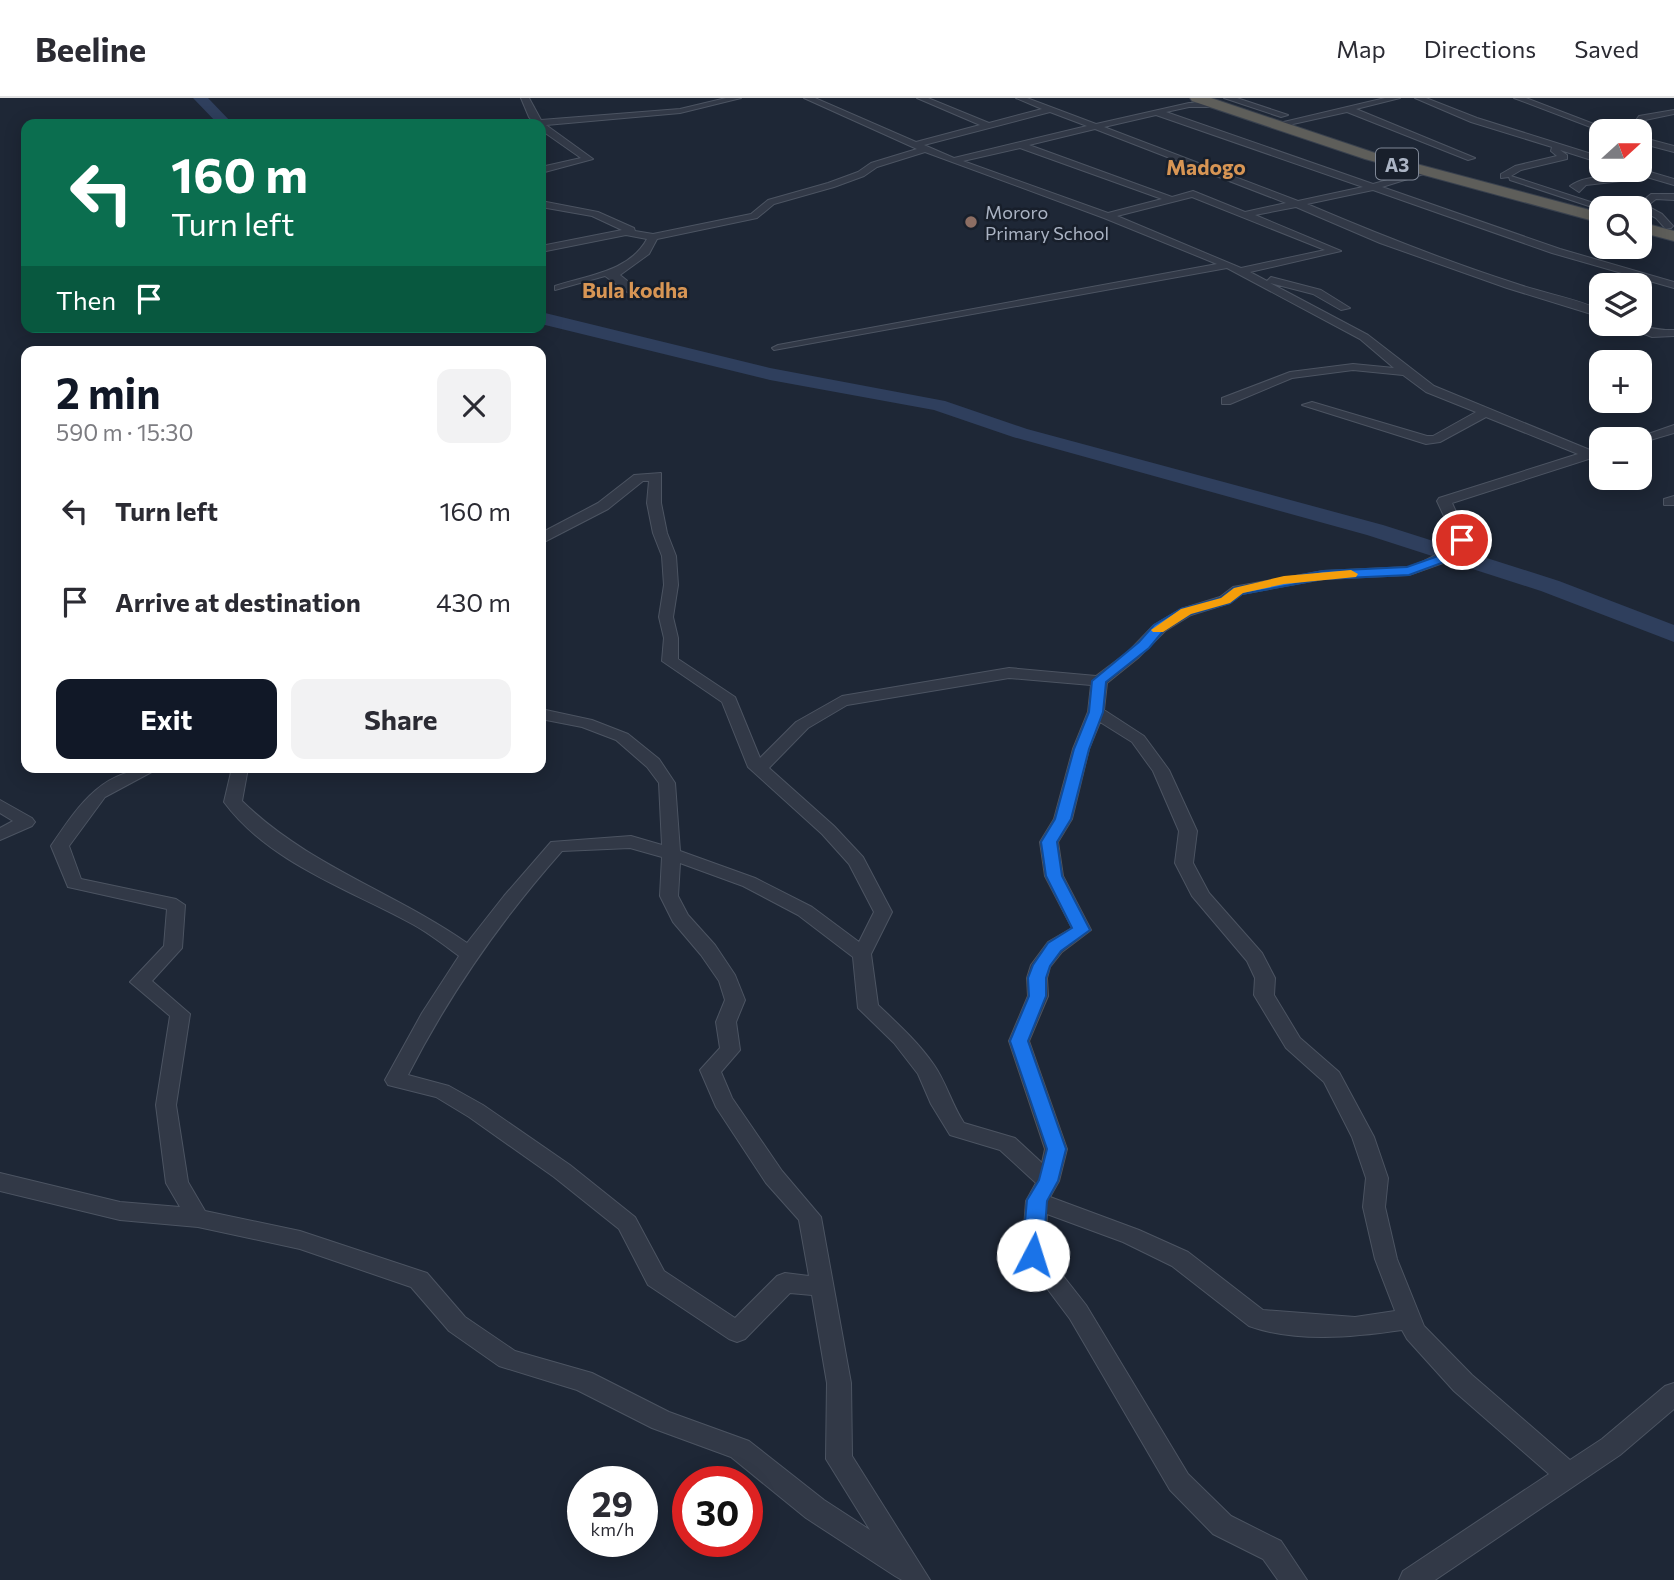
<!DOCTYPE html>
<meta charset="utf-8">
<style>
body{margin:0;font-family:Commissioner,sans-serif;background:#f2f2f3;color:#2b2b33;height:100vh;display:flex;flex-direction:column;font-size:26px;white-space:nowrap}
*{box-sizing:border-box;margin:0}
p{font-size:23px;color:#7c7c81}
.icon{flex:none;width:38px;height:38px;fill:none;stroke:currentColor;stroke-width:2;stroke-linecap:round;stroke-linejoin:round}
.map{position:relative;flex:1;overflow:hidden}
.drawer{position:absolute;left:21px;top:248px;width:525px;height:427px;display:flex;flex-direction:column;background:#fff;border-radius:14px;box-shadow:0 4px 18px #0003}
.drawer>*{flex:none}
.guide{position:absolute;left:21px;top:21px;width:525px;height:214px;border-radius:14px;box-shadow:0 4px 18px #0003;background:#0b6e4f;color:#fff;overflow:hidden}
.needle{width:46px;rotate:69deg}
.buttons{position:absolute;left:1589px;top:21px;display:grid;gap:14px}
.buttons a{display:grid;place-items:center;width:63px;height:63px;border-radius:14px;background:#fff;box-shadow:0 4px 18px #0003;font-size:35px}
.speed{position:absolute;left:567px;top:1368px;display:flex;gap:14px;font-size:35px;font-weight:700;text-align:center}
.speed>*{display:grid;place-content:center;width:91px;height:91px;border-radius:50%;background:#fff;box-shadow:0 4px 18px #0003;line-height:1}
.speed small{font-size:18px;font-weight:400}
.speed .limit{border:10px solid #d22;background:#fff;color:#111}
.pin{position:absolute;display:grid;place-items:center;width:60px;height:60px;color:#fff;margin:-30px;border:4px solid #fff;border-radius:50%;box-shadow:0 2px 7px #0007}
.me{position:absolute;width:77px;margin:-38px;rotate:5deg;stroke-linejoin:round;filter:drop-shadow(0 0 5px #0008)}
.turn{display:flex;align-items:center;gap:24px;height:147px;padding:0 35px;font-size:32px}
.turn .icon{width:91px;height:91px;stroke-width:2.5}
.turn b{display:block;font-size:49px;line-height:60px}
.then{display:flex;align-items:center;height:66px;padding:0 35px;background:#0003;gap:14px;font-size:26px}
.round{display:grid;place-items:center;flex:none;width:74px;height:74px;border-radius:14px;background:#f2f2f3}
.summary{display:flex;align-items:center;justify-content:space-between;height:119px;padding:0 35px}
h1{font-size:42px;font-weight:700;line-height:52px;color:#111827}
.action{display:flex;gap:14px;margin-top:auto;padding:14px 35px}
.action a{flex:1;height:80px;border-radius:14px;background:#111827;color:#fff;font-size:28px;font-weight:700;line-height:80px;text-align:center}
.action a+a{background:#f2f2f3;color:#2b2b33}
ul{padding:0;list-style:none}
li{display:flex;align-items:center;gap:21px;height:91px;padding:0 35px}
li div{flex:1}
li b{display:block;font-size:26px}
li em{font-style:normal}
header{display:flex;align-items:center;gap:42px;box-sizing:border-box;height:98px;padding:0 35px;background:#fff;border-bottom:2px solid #e1e1e2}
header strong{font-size:33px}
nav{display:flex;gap:38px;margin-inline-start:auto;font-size:24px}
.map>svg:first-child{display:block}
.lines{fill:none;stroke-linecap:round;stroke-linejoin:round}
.river{fill:#2f3f5d;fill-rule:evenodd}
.minor-casing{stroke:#4c5462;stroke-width:2}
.trunk-casing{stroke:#39414e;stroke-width:2}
.minor{fill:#323947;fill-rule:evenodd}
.trunk{fill:#5e5e5a;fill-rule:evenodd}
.route{fill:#1a73e8;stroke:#114b97;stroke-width:2}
.slow{fill:#f59e0b}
.education-dot{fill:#8d6e63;stroke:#181f2b;stroke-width:2.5}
.labels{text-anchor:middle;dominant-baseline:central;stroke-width:5;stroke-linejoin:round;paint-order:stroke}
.far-poi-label{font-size:18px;fill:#abb4c4;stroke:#181f2b;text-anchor:start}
.shield{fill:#181f2b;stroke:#7f8796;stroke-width:2}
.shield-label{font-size:19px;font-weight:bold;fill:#abb4c4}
.far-quarter-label{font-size:21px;font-weight:bold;fill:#d79554;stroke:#181f2b}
</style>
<header>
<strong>Beeline</strong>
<nav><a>Map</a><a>Directions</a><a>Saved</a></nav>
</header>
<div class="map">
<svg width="1674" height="1482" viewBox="0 0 1674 1482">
<rect width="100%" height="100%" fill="#1e2736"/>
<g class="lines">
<path class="river" d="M193 0H208L233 26H218Z
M541 214 770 270 945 303 1027 331 1383 427 1559 483 1674 527V544L1541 493 1367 437 1013 339 934 312 770 282 541 226Z"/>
<defs>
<path id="minor" d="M521 0H529L541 22 680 11 726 0H741L680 15 546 27 593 61 541 75V69L581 60 541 32V26H535L529 19Z
M804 0H815L916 44 980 27 917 0H928L989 25 1042 11 1016 0H1027L1096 26 1189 5H1217L1220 9H1189L1166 14 1373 86 1427 71V75L1382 89 1560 151 1674 184V190L1552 155 1373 92 1307 106C1375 135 1443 162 1514 185 1542 195 1574 200 1601 212V219L1507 190 1380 145 1296 109 1255 117 1341 153 1250 174 1267 183 1271 179 1321 192 1350 210 1341 212 1313 196 1270 185 1368 237 1434 288 1590 352 1601 349V357L1452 405 1469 442 1443 465 1409 477 1323 481 1242 496 1230 505 1191 517 1165 533 1138 560 1107 585 1104 612 1144 638 1169 672 1197 733 1193 765 1209 795 1262 855 1275 880 1274 897 1300 940 1339 974 1374 1039 1388 1080 1385 1109 1397 1161 1424 1228 1472 1277 1570 1362 1602 1341 1665 1288 1674 1285V1311L1620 1357 1435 1482H1399L1403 1473 1549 1376 1454 1293 1407 1241 1402 1232C1354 1239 1296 1245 1249 1228L1172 1168 1123 1144 1047 1116 1045 1155 1086 1207 1188 1376 1231 1418 1281 1443 1307 1482H1278L1263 1461 1213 1436 1170 1392 1070 1221 1022 1157 1026 1103 1036 1085 1000 1052 950 1037 931 1006 918 976 894 945 858 910 853 859 798 817 743 788 680 765 678 798 688 817 715 847 735 877 745 902 736 924 740 952 721 974 732 1000 782 1073 821 1119 851 1285 852 1358 930 1482H902L895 1478 806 1420 731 1359 652 1330 577 1292 499 1268 449 1233 411 1189 300 1151 198 1129 120 1122 0 1093V1075L120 1104 180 1109 166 1085 156 1007 170 918 130 884 164 848 167 811 68 789 51 748C80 705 103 670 159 670L105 699 69 748 81 781 176 801 185 807 182 850 152 883 190 916 176 1007 188 1084 205 1113 300 1133 427 1175 465 1219 515 1253 592 1275 669 1314 749 1343 824 1402 870 1432 826 1361 827 1285 812 1197 790 1195 745 1241 737 1244 729 1241 648 1187 619 1131 554 1079 469 1019 436 999 388 987 385 982 422 915 459 858C444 847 430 836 414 827 351 792 269 765 224 704L232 670H248L242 703C307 767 394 794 467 845L504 798 551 744 631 738 662 747 659 685 647 669 616 642 582 629 541 621V611L592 622 628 636 659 661 675 685 680 753 755 780 812 809 859 844 874 814 849 766 822 736 748 669 722 604 662 563 664 540 659 519 664 487 662 458 653 435 647 405 649 383H643L608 411 546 443 541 444V435L598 405 634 377 661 375V405L667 435 676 458 678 487 673 519 678 540V561L735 599 760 660 796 624 842 598 1009 570 1096 578 1128 554 1154 527 1181 511 1220 499 1233 489 1323 473 1409 469C1427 463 1442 455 1455 442L1437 403 1439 400 1578 356 1486 319 1440 344 1426 346 1302 307 1312 304 1427 338H1433L1476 314 1426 294 1403 277 1353 272 1292 280 1230 306H1222V300L1290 274 1353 266 1394 270 1360 241 1227 170 774 252 772 250 778 247 1217 166 1104 120 925 54 877 69 864 78 834 89 774 106 757 120 657 141 649 156 620 177 645 197V201H637L605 178 555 192V188C588 177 629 174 647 141L626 137 541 154V148L622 132 592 118 541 109V103L598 114 634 130 635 133 653 136 751 116 768 102 828 85 858 74 871 65 917 51ZM1050 14 1087 28 954 60 924 47ZM1156 17 1363 89 1298 103 1104 29ZM1095 31 1286 105 1245 114 1193 93 1172 99 1029 47ZM1020 50 1162 101 1108 115 963 63ZM1192 99 1325 152 1241 170 1117 118ZM1009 580 1091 587 1088 614 1073 651 1054 721 1040 744 1045 778 1072 830 1048 844 1031 867 1027 880 1028 898 1009 943 1045 1051 1042 1065 1015 1040 964 1025C952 1007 946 984 934 967 918 944 898 926 878 907L871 856 892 814 863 759 834 728 769 670 808 630 847 607ZM1100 624 1132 644 1153 673 1179 733 1175 765 1192 798 1247 863 1255 880 1254 897 1286 950 1324 984 1352 1039 1366 1080 1363 1109 1375 1161 1395 1213 1355 1219 1263 1212 1188 1154 1139 1132 1050 1099 1059 1083 1067 1051 1029 943 1048 898 1047 880 1050 869 1062 854 1091 832 1063 778 1058 744 1072 721 1089 651ZM630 750 662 759 660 798 673 824 701 857 719 883 725 902 716 924 720 950 700 972 716 1009 766 1085 799 1122 809 1178 785 1175 777 1178 735 1220 664 1173 635 1119 570 1067 483 1007 449 988 408 977C450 895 500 823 562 753Z
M1224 0H1237L1288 17 1281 19Z
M1385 0H1400L1356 11 1475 60 1468 62 1347 14 1275 30 1271 27Z
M1415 0H1426L1477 20 1601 59V65L1560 52 1567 57V61L1521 72 1511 78 1609 110 1601 112 1510 82 1509 79 1501 80V76L1515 68 1557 58 1551 53 1552 49 1471 24Z
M1514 0H1526L1612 33H1601Z
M1674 12V16L1645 22 1642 25 1647 31 1640 39 1674 48V54L1640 45V33L1634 25 1639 18Z
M1640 71 1674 81V87L1640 77 1621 83 1586 87 1579 94 1570 88C1587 76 1611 80 1630 74L1629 72Z
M1651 96H1674V102L1656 101 1647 108 1662 116 1673 128 1671 130H1665L1656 120 1635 109Z
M1618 226C1638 225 1653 233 1674 232V238L1652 239Z
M1674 327V335L1640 345V341H1634Z
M1674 398V407H1664V401Z
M0 702 32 720 35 724 32 728 0 742V730L13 723 0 715Z"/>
<path id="trunk" d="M1190 0H1211L1375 55 1601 115V125L1365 61 1192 3Z
M1640 124 1674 133V143L1640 134Z"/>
</defs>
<use href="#minor" class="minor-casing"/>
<use href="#trunk" class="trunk-casing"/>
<use href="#minor" class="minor"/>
<use href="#trunk" class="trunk"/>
</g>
<path class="route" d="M1462 438 1468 442 1447 463 1409 477 1323 481 1242 496 1230 505 1191 516 1164 532 1149 550 1106 584 1103 614 1089 651 1071 721 1057 744 1062 778 1090 832 1061 853 1050 868 1046 880V898L1028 943 1066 1051 1058 1083 1047 1103 1043 1157 1040 1163 1033 1166 1026 1163 1022 1157 1027 1102 1039 1082 1047 1051 1010 943 1029 898 1028 880 1033 867 1048 845 1072 830 1046 778 1041 744 1055 721 1074 651 1089 614 1092 583 1139 544 1154 527 1181 511 1221 500 1234 490 1323 473 1407 469 1438 458Z"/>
<path class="slow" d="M1351 472 1358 476 1356 479 1284 486 1243 495 1230 505 1191 516 1163 534H1153L1151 532 1181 511 1221 500 1234 490 1284 478Z"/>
<circle class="education-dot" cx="971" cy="124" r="7"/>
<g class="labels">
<g class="far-poi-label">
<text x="985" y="114">Mororo<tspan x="985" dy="21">Primary School</tspan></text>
</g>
<rect class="shield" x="1376" y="50.5" width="42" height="31" rx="5"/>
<g class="shield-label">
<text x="1397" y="66">A3</text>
</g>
<g class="far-quarter-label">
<text x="1206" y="68">Madogo</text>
<text x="635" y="191">Bula kodha</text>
</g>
</g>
</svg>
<div class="buttons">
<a><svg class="needle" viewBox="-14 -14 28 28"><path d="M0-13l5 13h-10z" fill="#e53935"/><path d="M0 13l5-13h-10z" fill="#7c7c81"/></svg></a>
<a><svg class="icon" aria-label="search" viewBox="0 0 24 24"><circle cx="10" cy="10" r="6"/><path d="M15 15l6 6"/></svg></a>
<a><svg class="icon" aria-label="layers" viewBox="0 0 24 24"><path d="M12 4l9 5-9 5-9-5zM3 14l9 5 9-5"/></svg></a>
<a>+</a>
<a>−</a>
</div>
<div class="speed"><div>29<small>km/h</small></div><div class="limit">30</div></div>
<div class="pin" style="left:1462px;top:442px;background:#d93025"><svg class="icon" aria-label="arrive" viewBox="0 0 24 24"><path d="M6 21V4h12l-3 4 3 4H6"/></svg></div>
<svg class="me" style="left:1033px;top:1157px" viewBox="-20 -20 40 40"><circle r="19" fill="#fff"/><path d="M0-13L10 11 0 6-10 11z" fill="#1a73e8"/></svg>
<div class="guide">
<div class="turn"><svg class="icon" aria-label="left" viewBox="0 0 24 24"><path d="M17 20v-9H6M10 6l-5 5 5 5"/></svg><div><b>160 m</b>Turn left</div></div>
<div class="then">Then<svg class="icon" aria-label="arrive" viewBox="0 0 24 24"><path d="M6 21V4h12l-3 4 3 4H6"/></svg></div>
</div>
<section class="drawer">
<div class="summary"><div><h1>2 min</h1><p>590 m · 15:30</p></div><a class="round"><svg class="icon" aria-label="close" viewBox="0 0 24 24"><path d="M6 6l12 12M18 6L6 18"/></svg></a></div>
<ul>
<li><svg class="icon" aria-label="left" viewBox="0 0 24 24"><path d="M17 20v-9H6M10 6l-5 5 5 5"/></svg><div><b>Turn left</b></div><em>160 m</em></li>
<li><svg class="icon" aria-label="arrive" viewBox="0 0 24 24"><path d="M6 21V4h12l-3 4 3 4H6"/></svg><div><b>Arrive at destination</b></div><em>430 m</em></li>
</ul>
<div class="action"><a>Exit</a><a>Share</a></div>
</section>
</div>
